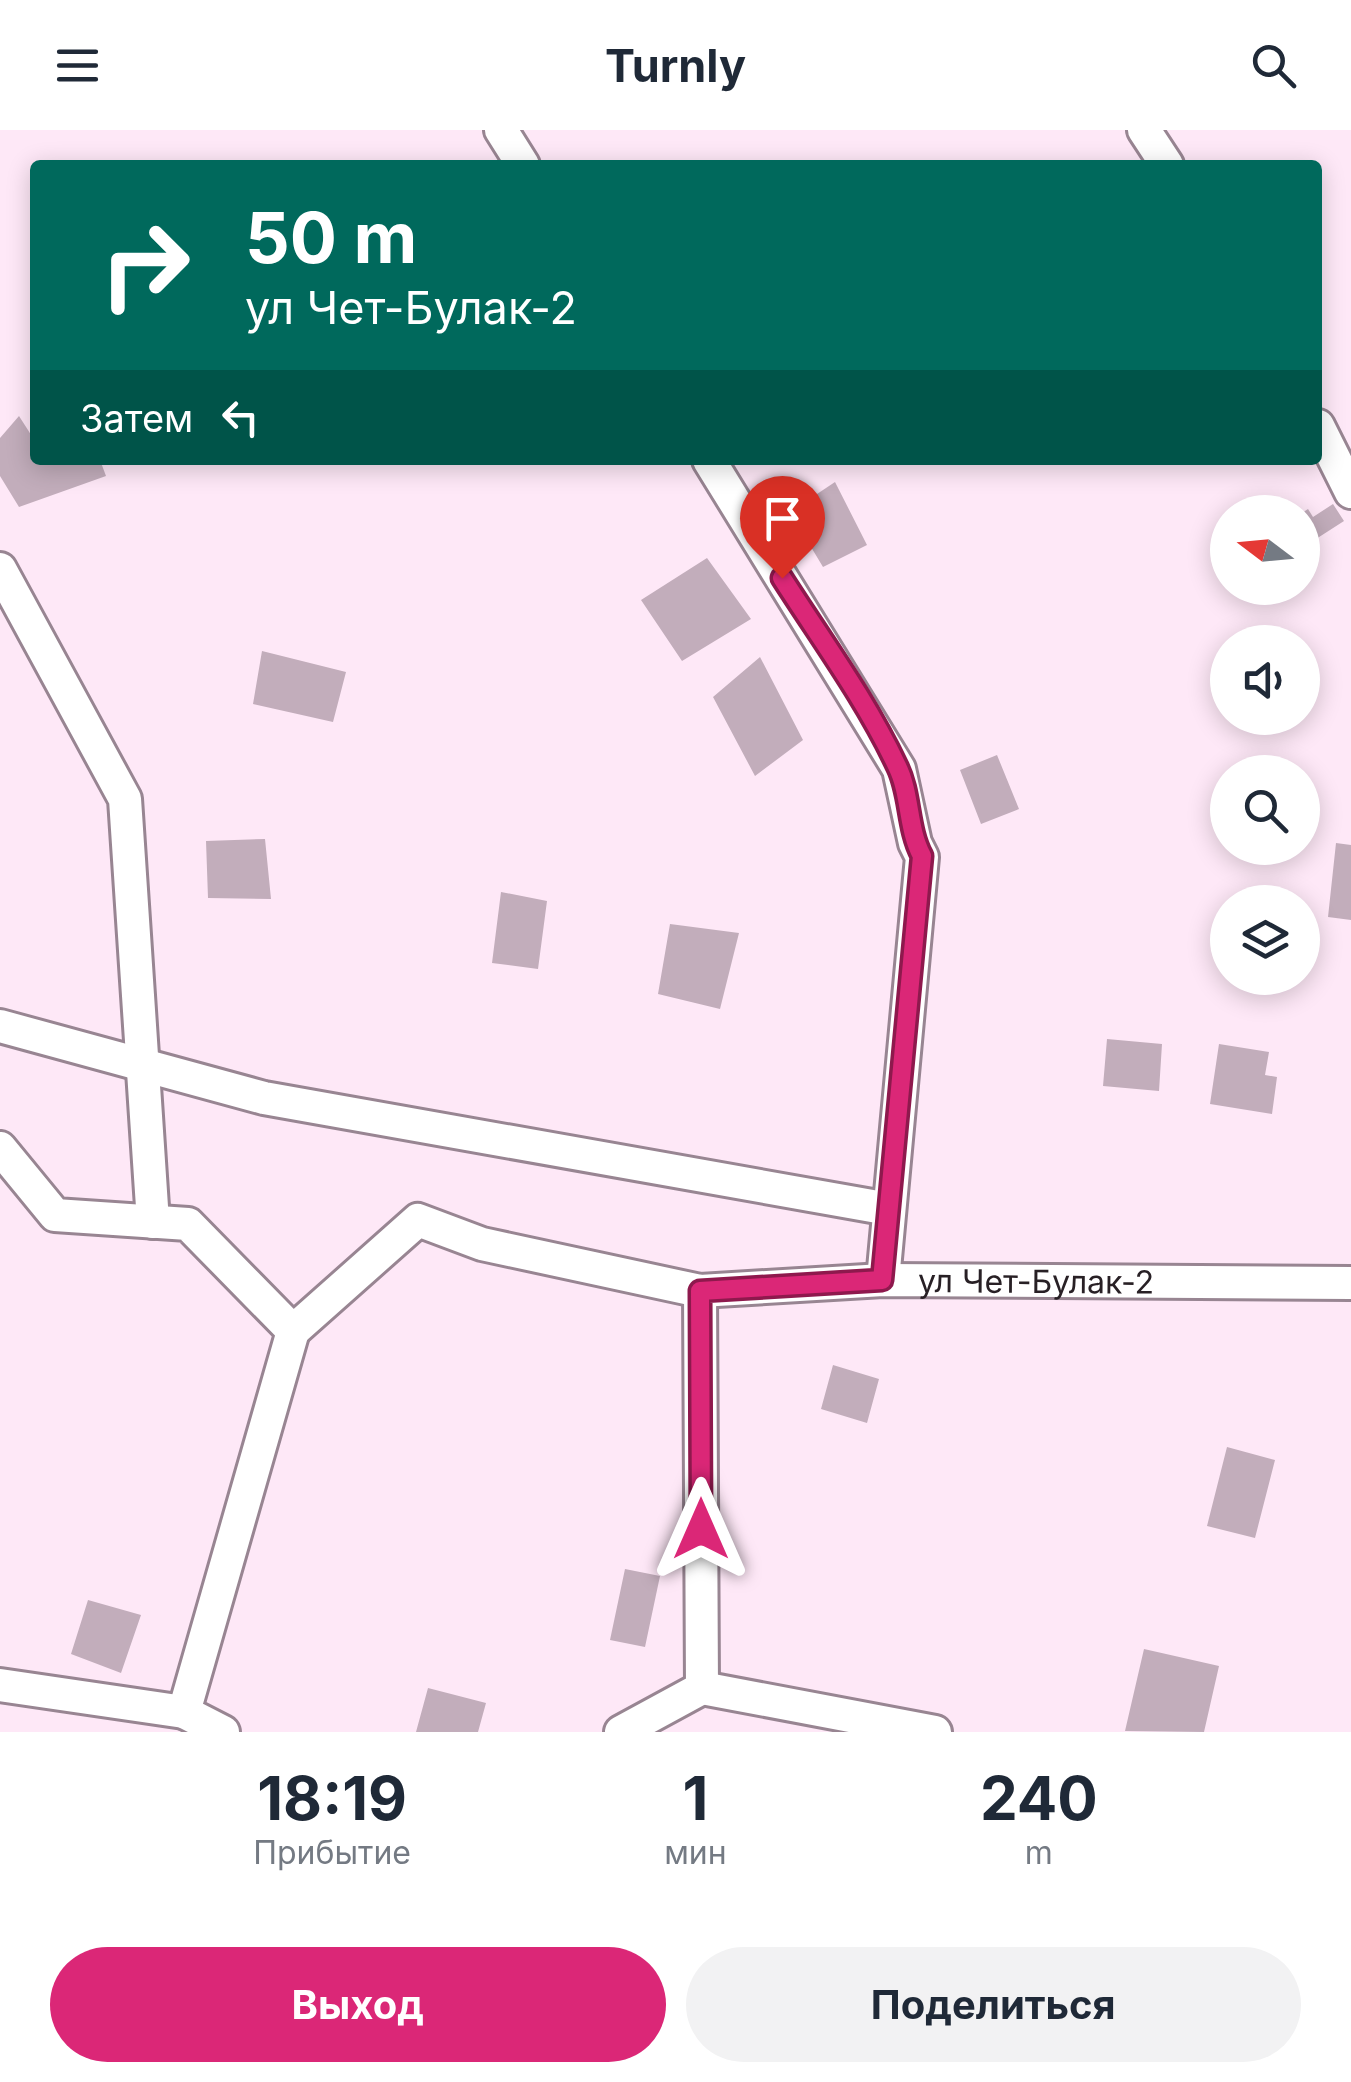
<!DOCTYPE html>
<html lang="ru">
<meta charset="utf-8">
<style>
body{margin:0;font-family:Inter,sans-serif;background:#f2f2f3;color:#1f2937;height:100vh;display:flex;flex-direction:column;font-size:38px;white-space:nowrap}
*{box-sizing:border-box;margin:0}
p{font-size:32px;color:#747a83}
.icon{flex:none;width:55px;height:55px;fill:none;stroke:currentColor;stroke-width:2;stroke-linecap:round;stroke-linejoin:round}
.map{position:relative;height:1602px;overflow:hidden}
.drawer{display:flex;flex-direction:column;background:#fff;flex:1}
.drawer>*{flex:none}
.guide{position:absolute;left:30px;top:30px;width:1292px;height:305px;border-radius:10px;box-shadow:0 5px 25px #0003;background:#00695c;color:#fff;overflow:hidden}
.needle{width:65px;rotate:286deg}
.fabs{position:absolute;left:1210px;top:365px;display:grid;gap:20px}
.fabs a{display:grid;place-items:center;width:110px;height:110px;border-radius:50%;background:#fff;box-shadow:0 5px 25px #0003;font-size:50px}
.pin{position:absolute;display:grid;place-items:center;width:85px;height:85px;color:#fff;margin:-102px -42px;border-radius:50% 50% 50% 0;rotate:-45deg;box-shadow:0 0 10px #0007}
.pin .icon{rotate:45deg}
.me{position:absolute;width:110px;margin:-55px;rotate:0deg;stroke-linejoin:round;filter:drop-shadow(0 0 8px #0008)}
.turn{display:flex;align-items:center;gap:35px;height:210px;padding:0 50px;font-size:45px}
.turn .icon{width:130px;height:130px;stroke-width:2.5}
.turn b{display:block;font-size:70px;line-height:85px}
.then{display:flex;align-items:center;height:95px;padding:0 50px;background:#0003;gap:20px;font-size:38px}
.eta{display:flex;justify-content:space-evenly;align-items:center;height:170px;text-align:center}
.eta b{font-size:60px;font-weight:700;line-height:70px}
.primary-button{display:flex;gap:20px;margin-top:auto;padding:20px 50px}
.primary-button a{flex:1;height:115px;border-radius:60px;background:#db2777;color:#fff;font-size:40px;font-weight:700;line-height:115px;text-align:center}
.primary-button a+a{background:#f2f2f3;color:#1f2937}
header{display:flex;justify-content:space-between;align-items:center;height:130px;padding:0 50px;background:#fff;font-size:45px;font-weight:700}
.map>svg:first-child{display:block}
.building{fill:#c2adbb}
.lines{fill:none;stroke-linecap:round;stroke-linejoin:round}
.minor-casing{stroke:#988592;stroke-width:38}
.minor{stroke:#fff;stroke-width:32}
.route-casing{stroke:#8e194d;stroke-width:25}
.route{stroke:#db2777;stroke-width:18}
.labels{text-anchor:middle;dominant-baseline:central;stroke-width:9;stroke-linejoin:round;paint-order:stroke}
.street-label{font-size:32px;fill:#282025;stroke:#fdfdfd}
</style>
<header><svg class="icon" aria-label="menu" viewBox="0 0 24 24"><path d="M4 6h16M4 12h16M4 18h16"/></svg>Turnly<svg class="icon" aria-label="search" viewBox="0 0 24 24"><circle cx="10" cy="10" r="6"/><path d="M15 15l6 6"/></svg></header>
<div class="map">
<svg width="1351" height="1602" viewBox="0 0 1351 1602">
<rect width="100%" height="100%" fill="#fee8f7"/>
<path class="building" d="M19 286 35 311V330H100L106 346 19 377 0 346V308Z
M835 352 867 415 823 437 790 382Z
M1333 374 1344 391 1302 418V383L1308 379 1313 387Z
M707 428 751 489 682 531 641 470Z
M262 521 346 542 333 592 253 574Z
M760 527 803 610 755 646 713 567Z
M997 625 1019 679 981 694 960 640Z
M265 709 271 769 208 768 206 711Z
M1336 713 1351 715V790L1328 787Z
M501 762 547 771 538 839 492 833Z
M670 794 739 803 720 879 658 864Z
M1107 909 1162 914 1159 961 1103 956Z
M1219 914 1269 922 1265 945 1277 947 1272 984 1210 974Z
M833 1235 879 1249 867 1293 821 1279Z
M1227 1317 1275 1330 1255 1408 1207 1396Z
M625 1439 660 1446 645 1517 610 1510Z
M88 1470 141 1485 121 1543 71 1524Z
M1144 1519 1219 1536 1204 1602 1125 1601Z
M428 1558 486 1573 478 1602H416Z"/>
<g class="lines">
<defs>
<g id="minor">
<path d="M501 0 523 35"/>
<path d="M1144 0 1167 35"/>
<path d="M1318 296 1351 362"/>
<path d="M709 330 899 639 915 713 922 727 883 1150"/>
<path d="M0 439 125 669 153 1092"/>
<path d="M0 896 264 968 889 1079"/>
<path d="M0 1018 55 1085 188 1094 293 1201 184 1582 223 1602"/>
<path id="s1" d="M293 1201 418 1090 482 1114 700 1161 883 1150 1351 1153"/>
<path d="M0 1555 184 1582"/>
<path d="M702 1558 935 1602"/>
<path d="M621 1602 702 1558 700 1161"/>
</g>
</defs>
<use href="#minor" class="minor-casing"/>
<use href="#minor" class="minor"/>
</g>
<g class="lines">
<defs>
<path id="route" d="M701 1399 700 1161 882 1150 922 726C907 698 911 664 897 636 866 570 821 509 782 448"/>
</defs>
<use href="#route" class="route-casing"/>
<use href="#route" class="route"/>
</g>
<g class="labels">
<g class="street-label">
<text stroke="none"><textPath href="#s1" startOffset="795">ул Чет-Булак-2</textPath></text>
</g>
</g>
</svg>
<div class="fabs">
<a><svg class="needle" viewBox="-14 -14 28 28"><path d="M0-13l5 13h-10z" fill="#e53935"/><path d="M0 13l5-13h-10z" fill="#747a83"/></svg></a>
<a><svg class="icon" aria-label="sound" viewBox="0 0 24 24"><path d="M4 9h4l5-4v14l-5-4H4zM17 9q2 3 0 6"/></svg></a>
<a><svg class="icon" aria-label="search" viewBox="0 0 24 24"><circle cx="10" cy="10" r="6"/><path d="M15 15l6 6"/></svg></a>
<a><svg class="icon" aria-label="layers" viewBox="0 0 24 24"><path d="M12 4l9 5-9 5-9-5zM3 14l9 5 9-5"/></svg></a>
</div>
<div class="pin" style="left:782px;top:448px;background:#d93025"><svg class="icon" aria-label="arrive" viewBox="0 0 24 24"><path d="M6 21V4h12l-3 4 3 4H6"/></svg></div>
<svg class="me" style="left:701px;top:1399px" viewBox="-20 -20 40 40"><path d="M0-17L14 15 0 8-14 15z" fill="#db2777" stroke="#fff" stroke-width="4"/></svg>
<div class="guide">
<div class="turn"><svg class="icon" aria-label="right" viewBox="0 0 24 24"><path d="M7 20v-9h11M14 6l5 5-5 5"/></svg><div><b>50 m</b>ул Чет-Булак-2</div></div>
<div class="then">Затем<svg class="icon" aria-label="left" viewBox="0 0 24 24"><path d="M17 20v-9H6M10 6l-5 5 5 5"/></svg></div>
</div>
</div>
<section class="drawer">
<div class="eta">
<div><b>18:19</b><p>Прибытие</p></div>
<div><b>1</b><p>мин</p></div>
<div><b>240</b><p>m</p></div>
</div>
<div class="primary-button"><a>Выход</a><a>Поделиться</a></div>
</section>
